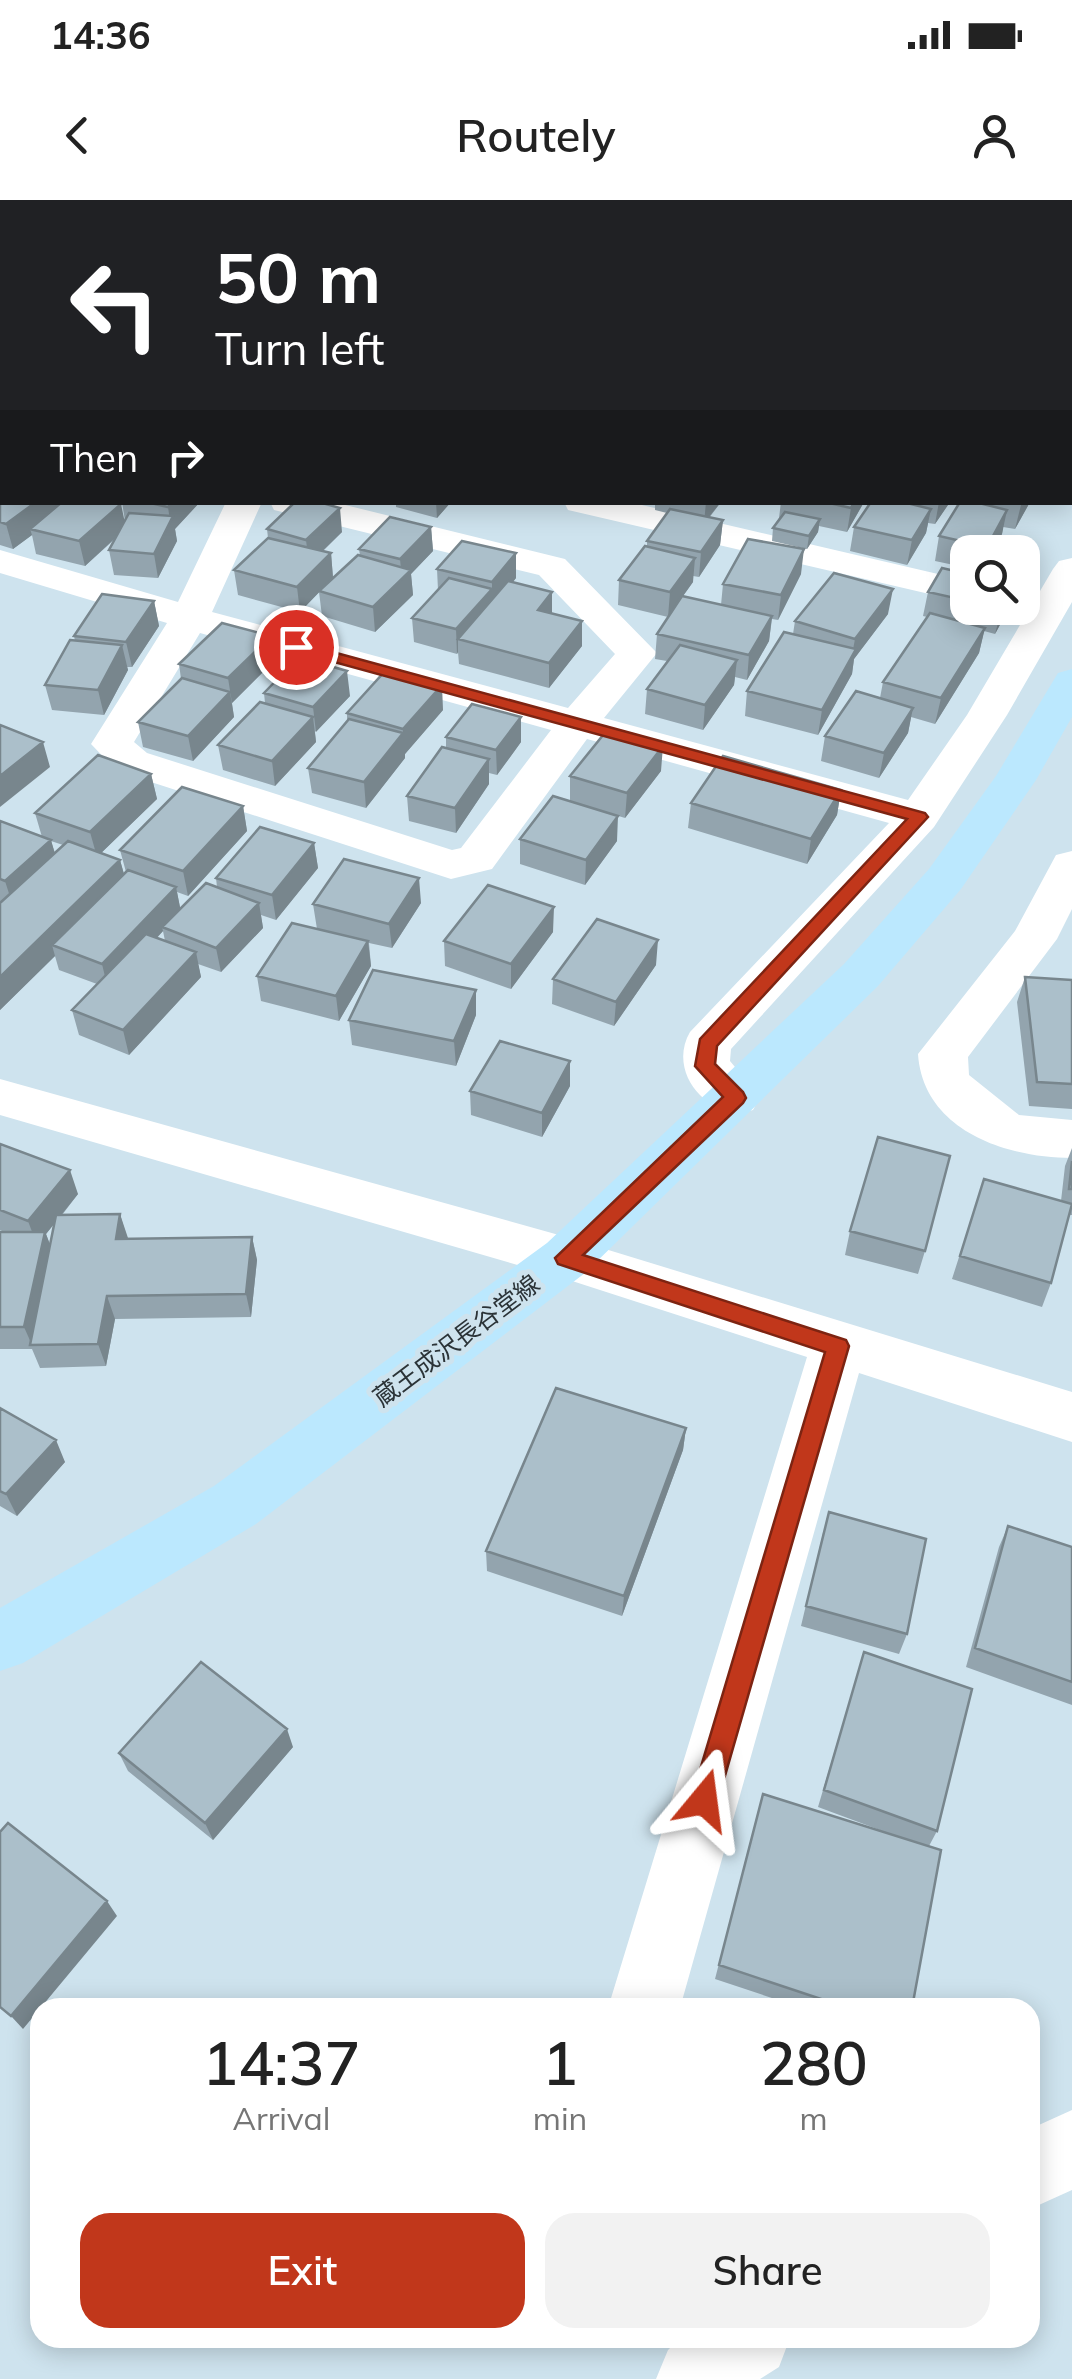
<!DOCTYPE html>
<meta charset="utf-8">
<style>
body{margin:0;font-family:Mulish,"Noto Sans JP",sans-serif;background:#f2f2f2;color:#222;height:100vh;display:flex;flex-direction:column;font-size:38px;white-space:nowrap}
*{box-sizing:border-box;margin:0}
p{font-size:32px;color:#767676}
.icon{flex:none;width:55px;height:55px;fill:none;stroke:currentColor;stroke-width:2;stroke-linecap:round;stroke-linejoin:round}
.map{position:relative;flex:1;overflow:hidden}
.sheet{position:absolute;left:30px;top:1798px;width:1010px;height:350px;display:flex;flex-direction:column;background:#fff;border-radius:30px;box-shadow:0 5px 25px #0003}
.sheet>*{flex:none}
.banner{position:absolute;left:0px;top:0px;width:1072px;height:305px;box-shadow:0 5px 25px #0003;background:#202124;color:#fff;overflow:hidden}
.tools{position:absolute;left:950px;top:335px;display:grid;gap:20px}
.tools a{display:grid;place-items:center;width:90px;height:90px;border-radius:20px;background:#fff;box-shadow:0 5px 25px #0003;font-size:50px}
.pin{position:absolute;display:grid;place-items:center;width:85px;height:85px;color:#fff;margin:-42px;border:5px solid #fff;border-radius:50%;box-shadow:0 2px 10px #0007}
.me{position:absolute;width:110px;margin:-55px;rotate:16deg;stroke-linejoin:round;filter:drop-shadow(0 0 8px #0008)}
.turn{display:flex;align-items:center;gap:35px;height:210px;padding:0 50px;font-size:45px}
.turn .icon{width:130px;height:130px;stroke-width:2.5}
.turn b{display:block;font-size:70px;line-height:85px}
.then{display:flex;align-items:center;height:95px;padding:0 50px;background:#0003;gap:20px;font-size:38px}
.eta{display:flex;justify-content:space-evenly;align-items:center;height:170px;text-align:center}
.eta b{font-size:60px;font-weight:600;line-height:70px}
.button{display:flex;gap:20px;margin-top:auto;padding:20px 50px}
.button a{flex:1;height:115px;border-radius:30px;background:#c1371b;color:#fff;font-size:40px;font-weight:600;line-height:115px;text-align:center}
.button a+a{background:#f2f2f2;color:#222}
.status{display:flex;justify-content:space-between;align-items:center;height:70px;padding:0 50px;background:#fff;direction:ltr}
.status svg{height:28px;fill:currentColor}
header{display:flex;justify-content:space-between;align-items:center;height:130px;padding:0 50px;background:#fff;font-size:45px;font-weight:600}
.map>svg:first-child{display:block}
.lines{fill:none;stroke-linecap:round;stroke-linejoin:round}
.minor{fill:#fff;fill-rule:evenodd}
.major{fill:#bbe8fe;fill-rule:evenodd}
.rail-casing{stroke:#7d8b93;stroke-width:8}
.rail{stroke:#cee3ee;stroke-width:5;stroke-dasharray:14;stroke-linecap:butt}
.wall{fill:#93a4ae;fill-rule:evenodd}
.shaded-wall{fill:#78868d}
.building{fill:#abbfca;stroke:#78868d;stroke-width:2.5}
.route{fill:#c1371b;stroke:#7d2412;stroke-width:2.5}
.labels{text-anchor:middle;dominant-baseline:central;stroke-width:10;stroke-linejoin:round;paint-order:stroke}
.street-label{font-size:25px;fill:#2b3337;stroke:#cee3ee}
</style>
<div class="status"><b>14:36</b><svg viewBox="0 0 49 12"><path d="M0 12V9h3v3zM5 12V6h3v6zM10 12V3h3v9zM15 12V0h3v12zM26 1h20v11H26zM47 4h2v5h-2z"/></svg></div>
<header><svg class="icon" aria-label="back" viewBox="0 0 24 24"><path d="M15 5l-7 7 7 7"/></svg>Routely<svg class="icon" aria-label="person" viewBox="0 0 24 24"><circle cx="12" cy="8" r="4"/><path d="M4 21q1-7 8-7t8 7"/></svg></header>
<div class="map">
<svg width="1072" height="2179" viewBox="0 0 1072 2179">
<rect width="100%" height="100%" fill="#cee3ee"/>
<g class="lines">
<path class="minor" d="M1070 274 1072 275V297L1070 296Z
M226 302H262L212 412 568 508 615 454 539 375 274 310 270 302H333L565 359 657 453 604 518 908 600 967 515 1053 369 1059 361 1072 358V402L1007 515 934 627 731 849 730 861 760 897 753 910C710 923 666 873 690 832L889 623 587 539 492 669 451 679 117 571 91 544 167 423 0 373V350L178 402ZM200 433 551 530 461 648 452 650 147 553 134 542Z
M564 302H629L968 381V403L568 310Z
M1072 651V709L1057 739 968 857 969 875 1019 915 1072 920V958C1006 958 923 930 918 854L1015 731 1056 655Z
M0 879 566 1037 1072 1192V1242L859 1173 680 1808H608L807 1157 566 1079 0 915Z
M1072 1910V1990L1030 2009V1929Z
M680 2138H790L779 2167 760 2179H656L668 2150Z"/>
<path class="major" d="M1072 469V517L1036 580 961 689 878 786 585 1073 256 1324 23 1463 0 1471V1408L214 1286 547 1043 844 764 929 669 996 576 1058 473Z"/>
<defs>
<path id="rail" d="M0 0 10 2
M32 0 43 2"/>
</defs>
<use href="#rail" class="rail-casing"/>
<use href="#rail" class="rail"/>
</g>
<path class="wall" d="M507 0H554L552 2H507Z
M1053 0H1072V14L1070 13V2H1053Z
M0 24H2V125L0 124Z
M2 223V286L0 285V225Z
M0 290 2 302H115L125 321 122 302H200L175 329 177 341 158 378 114 375 109 350 116 338 85 366 36 354 32 335 13 349 0 345Z
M396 302H451L437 318 396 307Z
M655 302H721L709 318 723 320 720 345 699 377 693 376V382L683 396 721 405 723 384 801 374 778 420 772 419 769 441 747 480 735 477 734 485 703 530 645 514 647 489 667 461 655 459 657 434 668 417 618 405 619 380 647 346V341L667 313 655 310Z
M781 302H864L847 332 819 326 818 332 807 349 772 341 773 328 779 318Z
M871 302H950L935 324 928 323 926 333 907 365 850 351 854 327Z
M960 302H1030L1015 329 1003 327 1002 334 992 352H968V368L935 361 939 336Z
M431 327 433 351 411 374 413 395 375 432 322 416 319 392 300 412 238 395 234 370 268 338 267 329 342 332 323 351 331 353 333 378 360 356 359 349Z
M516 353V378L513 382 552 392V414L582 446 549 488 459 464 458 452 457 454 414 442 412 418 438 390 437 369Z
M968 374V408H1009L995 434 984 431 979 453 935 524 911 517 908 533 879 578 821 561 825 536 880 498 883 482 927 417 923 416 928 392Z
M154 401 159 426 132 467H127L128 470 104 515 52 510 45 485 75 441 74 436Z
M888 414 854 459 852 474 818 535 745 516 747 491 793 434 795 421Z
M274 461 232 503 234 517 193 561 143 547 138 522 181 479 179 464Z
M264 493 350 496 315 532 316 542 275 586 223 570 218 545 265 503Z
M443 510 405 554V558L366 608 312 593 308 568 347 521V513Z
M521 517V542L497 575 489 573V584L456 633 409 621 407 596 446 548V537Z
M661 571 625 618 570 601V576Z
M151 574 157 599 101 653 120 660 124 674 126 672 120 650 243 606 247 631 188 696 177 692 180 708 217 687 216 678 314 643 318 668 276 720 261 715 263 728 221 772 198 764 201 777 129 855 79 835 72 810 97 784 59 770 55 756 0 810 2 702 0 701V621L42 637 35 613ZM51 641 63 645 55 653ZM163 731 165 741 157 738Z
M841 590 837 615 807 664 688 628 691 603Z
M520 639 617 641 585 685 520 664Z
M421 703 392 748 369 743 371 766 339 821 261 801 257 776 317 729 313 704Z
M553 732 511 789 445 766 444 741Z
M656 765 614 826 552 804 553 779Z
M1025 777 1072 780V909L1029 906 1017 802Z
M476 815 456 866 352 845 349 820Z
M570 861V886L542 937 471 915 470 891Z
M0 944 78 994 62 1015 120 1014 127 1039 252 1037 257 1060 251 1117 115 1119 106 1166 40 1168 32 1149H0V1032H4L0 1030ZM54 1024 50 1045 46 1034Z
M1072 948V1015H1069L1051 1083 1042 1107 952 1079 984 979 1061 1001 1065 966Z
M850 1031 925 1051 918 1074 845 1055Z
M0 1208 65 1262 17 1316 0 1306Z
M686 1228 683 1250 622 1416 487 1371 486 1351Z
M1008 1326 1072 1347V1505L966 1467 999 1347Z
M823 1333 907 1434 899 1454 801 1426Z
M864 1452 937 1631 929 1646 912 1808H802L715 1779 758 1611 896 1636 818 1607Z
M293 1547 213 1640 128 1571 119 1553Z"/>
<path class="shaded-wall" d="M2 164V184L0 183V166Z
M36 302H56L59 314 30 329 32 335 13 349 6 324Z
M172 302H200L175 329 177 341 158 378 154 354 170 321 168 307Z
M436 302H451L437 318Z
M706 302H721L704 323Z
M854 302H864L847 332 851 308Z
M939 302H950L935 324Z
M1022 302H1030L1015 329 1021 305Z
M121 304 126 328 85 366 79 341Z
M340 308 342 332 309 364 306 340Z
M931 309 926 333 907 365 912 340Z
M1007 310 1002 334 992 352H985L987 347Z
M820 319 818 332 807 349 809 336Z
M723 320 720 345 699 377 701 352Z
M431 327 433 351 411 374 413 395 375 432 373 407 402 379 400 359Z
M804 349 801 374 778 420 781 395Z
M331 353 333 378 300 412 297 387Z
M516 353V378L492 407V382Z
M695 358 693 382 668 417 670 392Z
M492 389V414L458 439V452L457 454 456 429Z
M893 389 888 414 854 459 852 474 818 535 822 510 852 455 855 439Z
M552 392V417L538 410Z
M154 401 159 426 132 467 126 442Z
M1002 408H1009L995 434Z
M772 416 769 441 747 480 749 455Z
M582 421V446L549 488V463Z
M985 428 979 453 935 524 941 498Z
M271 436 274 461 232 503 228 478Z
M122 445 128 470 104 515 98 490Z
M737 460 734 485 703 530 705 505Z
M347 471 350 496 316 532 313 507Z
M442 485 443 510 405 554V558L366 608 364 582 403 533V529Z
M230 492 234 517 193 561 188 536Z
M913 508 908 533 879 578 884 553Z
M313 517 316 542 275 586 272 561Z
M521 517V542L497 575 496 550Z
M43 542 50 567 0 607V576Z
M663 546 661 571 625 618 627 593Z
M489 559V584L456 633 455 608Z
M151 574 157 599 97 657 90 632Z
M841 590 837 615 807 664 811 639Z
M243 606 247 631 188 696 183 671Z
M618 616 617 641 585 685 586 660Z
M51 640 58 665 13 706 5 681Z
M314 643 318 668 276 720 272 695Z
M120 660 127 685 52 745 55 756 0 810V777Z
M419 678 421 703 392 748 389 724Z
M176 687 181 712 162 727 163 731 108 789 102 764Z
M259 703 263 728 221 772 216 748Z
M554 707 553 732 511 789V764Z
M658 740 656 765 614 826 616 802Z
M368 741 371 766 339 821 336 796Z
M196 752 201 777 129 855 123 830Z
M476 790V815L456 866 454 841Z
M570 861V886L542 937V913Z
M70 970 78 994 46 1034 54 1055 32 1145 24 1127 37 1045 28 1021Z
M120 1014 128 1038 124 1062 116 1039Z
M252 1037 257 1060 251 1117 246 1094Z
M107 1096 115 1119 106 1166 98 1144Z
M686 1228 683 1250 622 1416 624 1396Z
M56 1240 65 1262 17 1316 6 1294Z
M287 1529 293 1547 213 1640 205 1623Z
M107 1701 117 1716 23 1829 11 1816Z"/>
<path class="building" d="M709 0H834L832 2H707Z
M0 24H2V55L0 56Z
M0 68 2 69V103H0Z
M0 138H2V164L0 166Z
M2 223V264L0 263V225Z
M2 288V302H36L6 324 0 322V290Z
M62 302H115L121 304 79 341 30 329Z
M146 302H172L168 307Z
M295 302H319L340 308 306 340 267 329Z
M825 302H854L851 308Z
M871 302H903L931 309 912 340 854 327Z
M960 302H975L1007 310 987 347 939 336Z
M670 309 723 320 701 352 647 341Z
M785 312 820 319 809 336 773 328Z
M129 313 173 316 154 354 109 350Z
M390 317 431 327 400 359 359 349Z
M268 338 331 353 297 387 234 370Z
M748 339 804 349 781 395 723 384Z
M462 341 516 353 492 382 437 369Z
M645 346 695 358 670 392 619 380Z
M358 355 411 370 373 407 319 391Z
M942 368 968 374V401L928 392Z
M834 373 893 389 855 439 795 421Z
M449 378 492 389 456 429 412 418Z
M508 381 552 392 538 410 582 421 549 463 458 439Z
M102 394 154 401 126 442 74 436Z
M682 396 772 416 749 455 657 434Z
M930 413 985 428 941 498 883 482Z
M222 423 271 436 228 478 179 464Z
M784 432 856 449 822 510 747 491Z
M70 440 122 445 98 490 45 485Z
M680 445 737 460 705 505 647 489Z
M299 457 347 471 313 507 264 493Z
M387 469 442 485 403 529 347 513Z
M182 478 230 492 188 536 138 522Z
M856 491 913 508 884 553 825 536Z
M260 502 313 517 272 561 218 545Z
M472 504 521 517 496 550 446 537Z
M349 519 403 533 364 582 308 568Z
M0 525 43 542 0 576Z
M608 529 663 546 627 593 570 576Z
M442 547 489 559 455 608 407 596Z
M98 555 151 574 90 632 35 613Z
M723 556 841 590 811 639 691 603Z
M182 587 243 606 183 671 120 650Z
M553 596 618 616 586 660 520 639Z
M0 621 51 640 5 681 0 679Z
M260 627 314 643 272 695 216 678Z
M68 641 120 660 0 777V703Z
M344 659 419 678 389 724 313 704Z
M128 670 176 687 102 764 52 745Z
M206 683 259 703 216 748 162 727Z
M488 685 554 707 511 764 444 741Z
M597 719 658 740 616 802 553 779Z
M292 723 368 741 336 796 257 776Z
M146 734 196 752 123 830 72 810Z
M373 770 476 790 454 841 349 820Z
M1025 777 1072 780V884L1037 882Z
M500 841 570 861 542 913 470 891Z
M878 937 950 956 925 1051 850 1031Z
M0 944 70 970 28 1021 0 1010Z
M1072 961V989H1069Z
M984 979 1072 1004 1051 1083 960 1056Z
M120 1014 116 1039 252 1037 246 1094 107 1096 98 1144 30 1145 56 1015Z
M0 1032H45L24 1127H0Z
M556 1188 686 1228 624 1396 486 1351Z
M0 1208 56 1240 6 1294 0 1291Z
M829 1312 926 1339 907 1434 806 1406Z
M1008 1326 1072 1347V1482L975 1448Z
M864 1452 972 1489 937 1631 824 1590Z
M201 1462 287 1529 205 1623 119 1553Z
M763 1594 941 1650 912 1808H848L719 1765Z
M8 1623 107 1701 11 1816 0 1807V1632Z"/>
<path class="route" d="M296 442 925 613 928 617 717 846 715 864 743 892 746 898 743 903 583 1055 846 1140 849 1146 718 1600 714 1610 704 1614 695 1610 691 1600 825 1152 558 1064 555 1058 723 897 695 866 700 839 907 619 290 450 287 447Z"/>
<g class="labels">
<g class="street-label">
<text transform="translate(456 1140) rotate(-37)">蔵王成沢長谷堂線</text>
</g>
</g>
</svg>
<div class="tools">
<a><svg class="icon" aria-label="search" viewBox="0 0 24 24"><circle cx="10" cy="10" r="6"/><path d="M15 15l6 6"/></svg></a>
</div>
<div class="pin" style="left:296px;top:447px;background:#d93025"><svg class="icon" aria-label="arrive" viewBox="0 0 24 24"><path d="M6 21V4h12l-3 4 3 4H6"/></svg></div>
<svg class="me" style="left:704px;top:1600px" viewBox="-20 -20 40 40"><path d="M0-17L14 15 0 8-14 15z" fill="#c1371b" stroke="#fff" stroke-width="4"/></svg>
<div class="banner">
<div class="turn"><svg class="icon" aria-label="left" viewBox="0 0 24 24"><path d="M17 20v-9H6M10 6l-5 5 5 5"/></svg><div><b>50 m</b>Turn left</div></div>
<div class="then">Then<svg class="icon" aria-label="right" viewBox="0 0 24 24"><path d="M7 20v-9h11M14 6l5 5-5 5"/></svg></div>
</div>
<section class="sheet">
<div class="eta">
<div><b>14:37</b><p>Arrival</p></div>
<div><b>1</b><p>min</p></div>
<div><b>280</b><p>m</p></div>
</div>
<div class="button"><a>Exit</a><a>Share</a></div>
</section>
</div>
